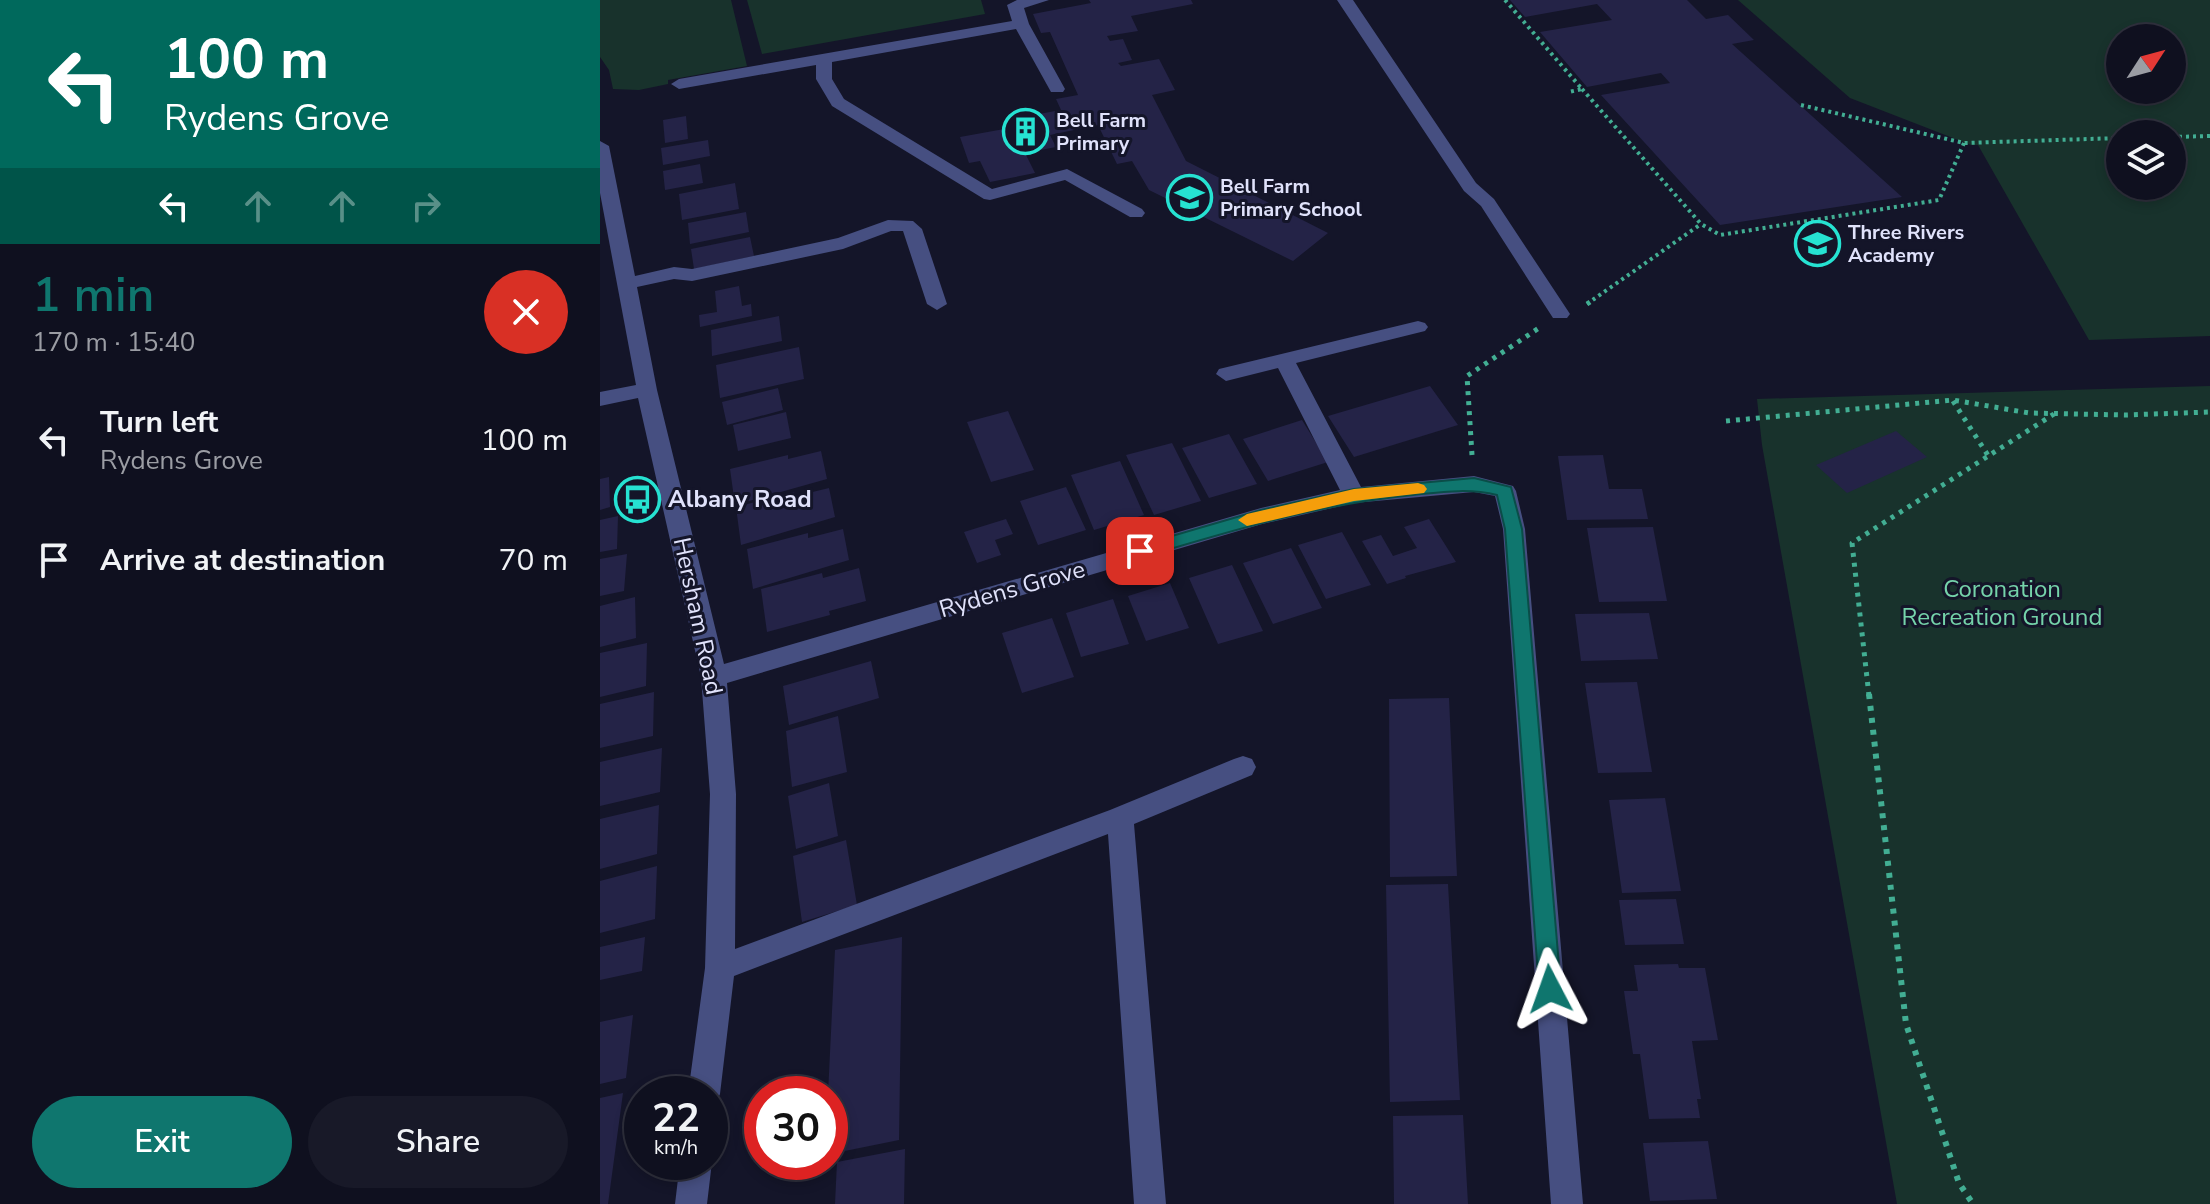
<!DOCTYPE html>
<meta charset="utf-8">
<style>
body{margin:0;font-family:"Nunito Sans",sans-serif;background:#181928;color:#f1f3f6;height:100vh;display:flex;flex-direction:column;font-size:30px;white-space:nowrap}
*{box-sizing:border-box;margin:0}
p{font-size:26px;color:#9b9da4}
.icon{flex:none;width:44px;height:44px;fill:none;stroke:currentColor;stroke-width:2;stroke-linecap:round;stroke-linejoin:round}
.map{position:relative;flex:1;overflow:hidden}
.details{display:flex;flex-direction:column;background:#0f101f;width:600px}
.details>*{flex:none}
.top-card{background:#00695c;color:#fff;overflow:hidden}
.needle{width:52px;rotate:54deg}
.tools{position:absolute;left:1506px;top:24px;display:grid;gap:16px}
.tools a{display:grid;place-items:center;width:80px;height:80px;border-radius:50%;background:#0f101f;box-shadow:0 4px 12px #0003,0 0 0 2px #2f303d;font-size:40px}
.speed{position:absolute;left:24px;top:1076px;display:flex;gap:16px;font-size:40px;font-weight:700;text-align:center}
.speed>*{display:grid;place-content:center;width:104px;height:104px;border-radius:50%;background:#0f101f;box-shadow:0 4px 12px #0003,0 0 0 2px #2f303d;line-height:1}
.speed small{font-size:20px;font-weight:400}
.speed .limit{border:12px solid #d22;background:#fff;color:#111}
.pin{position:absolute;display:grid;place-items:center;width:68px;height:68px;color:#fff;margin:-34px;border-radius:16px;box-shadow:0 4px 12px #0006}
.me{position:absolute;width:88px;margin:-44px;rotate:356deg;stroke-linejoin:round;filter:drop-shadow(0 0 6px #0008)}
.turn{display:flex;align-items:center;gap:28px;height:168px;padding:0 32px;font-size:36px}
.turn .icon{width:104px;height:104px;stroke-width:2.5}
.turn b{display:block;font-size:56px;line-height:68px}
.lanes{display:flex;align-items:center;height:76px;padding:0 32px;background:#0003;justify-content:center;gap:40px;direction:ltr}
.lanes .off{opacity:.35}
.round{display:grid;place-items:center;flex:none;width:84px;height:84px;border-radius:42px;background:#181928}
.head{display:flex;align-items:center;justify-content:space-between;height:136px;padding:0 32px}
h1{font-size:48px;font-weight:600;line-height:60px;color:#0f766e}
.primary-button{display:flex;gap:16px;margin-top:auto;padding:16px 32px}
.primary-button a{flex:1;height:92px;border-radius:48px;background:#0f766e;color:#fff;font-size:32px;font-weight:600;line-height:92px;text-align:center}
.primary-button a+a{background:#181928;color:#f1f3f6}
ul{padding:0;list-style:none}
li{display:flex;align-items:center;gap:24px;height:120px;padding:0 32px}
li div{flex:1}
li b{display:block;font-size:30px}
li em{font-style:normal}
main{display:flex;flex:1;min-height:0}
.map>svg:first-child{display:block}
.green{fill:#18322c;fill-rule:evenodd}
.building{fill:#242347}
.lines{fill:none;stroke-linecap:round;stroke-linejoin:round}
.path-far2{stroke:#42ae93;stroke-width:4;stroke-dasharray:3 4;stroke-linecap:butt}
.path-far1{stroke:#42ae93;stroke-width:5;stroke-dasharray:4 6;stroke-linecap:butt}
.path{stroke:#42ae93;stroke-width:6;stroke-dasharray:5 7;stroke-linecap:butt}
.minor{fill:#464f81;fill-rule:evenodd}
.route{fill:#0f766e;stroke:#0a4d48;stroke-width:2}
.slow{fill:#f59e0b}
.labels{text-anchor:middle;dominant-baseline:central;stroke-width:6;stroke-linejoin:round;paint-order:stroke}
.far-poi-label{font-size:20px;font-weight:bold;fill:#e0e2fb;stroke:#141529;text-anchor:start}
.poi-label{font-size:24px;font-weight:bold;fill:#e0e2fb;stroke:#141529;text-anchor:start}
.street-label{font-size:24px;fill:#e0e2fb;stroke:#141529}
.park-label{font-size:24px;fill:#75d3aa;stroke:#141529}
</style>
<main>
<section class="details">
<div class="top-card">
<div class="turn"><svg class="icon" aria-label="left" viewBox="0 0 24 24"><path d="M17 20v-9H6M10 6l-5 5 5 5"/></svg><div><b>100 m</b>Rydens Grove</div></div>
<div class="lanes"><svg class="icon" aria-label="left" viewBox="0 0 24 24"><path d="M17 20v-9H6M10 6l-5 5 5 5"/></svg><svg class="icon off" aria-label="ahead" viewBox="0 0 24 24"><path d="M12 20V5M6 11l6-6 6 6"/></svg><svg class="icon off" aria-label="ahead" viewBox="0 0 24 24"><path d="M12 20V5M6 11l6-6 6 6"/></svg><svg class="icon off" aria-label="right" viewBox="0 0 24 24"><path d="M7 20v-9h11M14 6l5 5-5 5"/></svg></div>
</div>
<div class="head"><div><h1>1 min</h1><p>170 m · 15:40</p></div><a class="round" style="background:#d93025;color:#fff"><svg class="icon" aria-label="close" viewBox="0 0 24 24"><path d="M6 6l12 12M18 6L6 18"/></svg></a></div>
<ul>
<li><svg class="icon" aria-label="left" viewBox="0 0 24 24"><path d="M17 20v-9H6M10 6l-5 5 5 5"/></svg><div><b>Turn left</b><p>Rydens Grove</p></div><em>100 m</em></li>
<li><svg class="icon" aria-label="arrive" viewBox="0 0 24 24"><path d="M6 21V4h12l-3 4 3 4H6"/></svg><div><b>Arrive at destination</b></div><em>70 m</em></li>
</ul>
<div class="primary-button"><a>Exit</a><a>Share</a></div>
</section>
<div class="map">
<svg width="1610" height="1204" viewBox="0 0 1610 1204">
<rect width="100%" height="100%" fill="#141529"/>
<path class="green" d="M0 0H131L147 66 68 80V84L39 90 13 89 9 70 0 57Z
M147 0H381L385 14 162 54Z
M1138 0H1610V336L1489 340 1378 145H1371L1250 98ZM1520 38H1572V90H1520ZM1520 134H1572V186H1520Z
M1610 386V1204H1297L1162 445 1157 399Z"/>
<path class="building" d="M489 0H591L593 4 531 16 538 31 507 36 510 41 523 39 532 60 518 63 521 66 559 59 575 90 552 95 586 161 728 233 693 261 549 190 532 161 517 164 498 125 450 135 456 147 425 153 435 173 390 182 380 161 369 163 360 137 426 125 422 117 461 110 456 99 478 95 450 32 441 33 433 14 491 3Z
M910 0H1087L1106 19 1128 15 1154 40 1132 44 1302 197 1120 225 1001 95 1070 83 1061 73 987 87 940 32 1012 20 997 4 925 17Z
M86 116 88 139 65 143 63 120Z
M108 140 110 156 63 165 61 148Z
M100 164 103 183 65 190 63 171Z
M135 183 139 209 82 220 79 194Z
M146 212 149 232 90 244 88 223Z
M150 237 154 256 94 269 91 249Z
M139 286 142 306 151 304 152 316 100 327 99 315 117 312 115 291Z
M179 316 182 341 112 356 111 330Z
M199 347 204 379 120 398 116 365Z
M830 386 858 425 754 457 728 416Z
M178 388 183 410 127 425 122 402Z
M408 411 434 470 391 482 367 422Z
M186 412 191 438 138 451 133 425Z
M702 420 728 462 668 481 643 439Z
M1296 431 1327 457 1247 493 1216 465Z
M629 434 657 484 609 498 582 448Z
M572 443 601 501 554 515 526 455Z
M221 451 227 479 135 505 130 469 188 455V459Z
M1003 455 1009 489H1042L1048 519 967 520 958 456Z
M520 461 544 515 494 530 471 475Z
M9 477 10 507 0 510V479Z
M466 487 486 530 438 545 420 501Z
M229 488 235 517 141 545 136 507 194 492 196 496Z
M18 516 17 549 0 552V520Z
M406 519 413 534 395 540 401 555 377 563 364 532Z
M829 519 856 562 805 576 806 578 787 584 762 541 781 535 793 556 817 548 804 527Z
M1053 527 1067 601 999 602 987 528Z
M243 529 249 560 153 589 147 549 208 533V538Z
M742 532 771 585 726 599 698 545Z
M691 548 722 608 673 624 643 563Z
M27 554 24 591 0 596V559Z
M632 565 663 631 618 644 589 578Z
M259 568 266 601 229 611 230 615 167 632 161 589 222 573 223 578Z
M570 583 589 628 546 641 528 596Z
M35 597 36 638 0 647V606Z
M513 599 529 644 481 657 466 613Z
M1049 613 1058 659 981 661 975 614Z
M452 618 474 677 422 693 402 633Z
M47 643 46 686 0 697V653Z
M271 661 279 698 189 725 183 686Z
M1037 682 1052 772 998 773 985 683Z
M54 692 53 736 0 748V704Z
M849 698 857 876 790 877 789 699Z
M238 716 247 772 192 787 186 731Z
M62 748 60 792 0 806V762Z
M229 783 238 836 196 849 188 796Z
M1065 798 1081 891 1022 893 1009 800Z
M59 805 57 854 0 869V819Z
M246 840 257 905 202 922 193 856Z
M57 866 55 919 0 933V881Z
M848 884 860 1100 790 1102 786 885Z
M1076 899 1084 944 1025 945 1019 900Z
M45 937 42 971 0 980V947Z
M302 937 299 1140 230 1154 228 1094 235 950Z
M1078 964 1079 968H1105L1118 1040 1092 1041 1101 1099H1097L1100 1118 1049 1119 1040 1054H1033L1024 991H1038L1034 965Z
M33 1015 26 1078 0 1084V1022Z
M23 1093 8 1204H0V1098Z
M863 1115 868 1204H794L793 1116Z
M1108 1141 1117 1199 1050 1201 1043 1143Z
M305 1149 304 1204H235L237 1162Z"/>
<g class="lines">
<path class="path-far2" d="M905 0 982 89 969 92
M982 89 1101 224 1120 235 1339 200 1364 143
M1201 105 1364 143 1520 138
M1572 137 1610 136
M987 304 1101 224"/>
<path class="path-far1" d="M987 304 990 302
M1353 401 1389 457
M1126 421 1353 400 1429 413 1525 415 1610 412
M872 455 867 376 939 328
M1269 696 1252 543 1454 414"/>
<path class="path" d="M1269 694 1306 1024 1359 1183 1373 1204"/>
<path class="minor" d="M417 0H449L424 8 429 24 465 89 463 92H451L416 29 232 62V79L244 99 392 189 467 169 542 209 545 213 542 217H530L465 180 390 200 384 199 232 106 216 79V65L79 89 71 84 79 79 412 21 407 5Z
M737 0H753L876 183 894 199 970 314 967 318H953L881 206 864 191Z
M0 141 9 146 35 276 74 267 92 269 238 238 288 220 313 221 322 229 347 304 337 310 327 304 303 231H291L243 249 92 281 74 279 37 287 57 390 124 664 661 508 740 490 678 368 626 381 616 374 619 369 818 321 825 323 828 327 825 331 696 363 761 487 874 476 913 486 916 491 925 529 983 1204H951L903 529 895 496 874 492 754 503 662 524 127 683 136 794 135 949 510 810 634 759 643 756 652 759 656 767 652 775 534 824 566 1204H534L508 834 134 976 120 1094 115 1105 110 1107V1094H88L105 968 110 794 101 677 38 398 0 406V392L36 385 0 193Z
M110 1157 112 1162 107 1204H75L80 1162H110Z"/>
</g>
<path class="route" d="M874 478 911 487 922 529 961 989 958 997 950 1000 942 997 939 989 905 529 897 495C869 488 842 492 813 495 719 504 630 531 540 558L531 551 534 547 661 510 754 489Z"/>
<path class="slow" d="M818 483 824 485 827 489 824 493 754 501 647 526 638 520 647 514 754 489Z"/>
<defs>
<symbol id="building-ring" viewBox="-11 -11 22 22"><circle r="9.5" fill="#141529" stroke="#26e2d2" stroke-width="1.5"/><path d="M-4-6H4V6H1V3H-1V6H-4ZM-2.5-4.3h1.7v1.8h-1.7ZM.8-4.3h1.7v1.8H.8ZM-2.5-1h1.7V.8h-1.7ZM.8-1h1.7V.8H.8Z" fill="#26e2d2"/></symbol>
<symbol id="school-ring" viewBox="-11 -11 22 22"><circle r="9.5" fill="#141529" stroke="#26e2d2" stroke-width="1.5"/><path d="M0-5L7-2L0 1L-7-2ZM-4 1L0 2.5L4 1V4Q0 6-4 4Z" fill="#26e2d2"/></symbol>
<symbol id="bus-ring" viewBox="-11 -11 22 22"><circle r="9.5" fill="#141529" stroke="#26e2d2" stroke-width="1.5"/><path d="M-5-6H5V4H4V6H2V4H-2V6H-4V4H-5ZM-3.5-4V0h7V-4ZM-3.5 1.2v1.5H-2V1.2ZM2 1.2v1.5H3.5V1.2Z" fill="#26e2d2"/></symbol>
</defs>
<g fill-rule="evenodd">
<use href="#building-ring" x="400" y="106" width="51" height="51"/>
<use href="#school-ring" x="564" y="172" width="51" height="51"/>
<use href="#school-ring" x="1192" y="218" width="51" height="51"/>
<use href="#bus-ring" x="12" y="474" width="51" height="51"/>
</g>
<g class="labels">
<g class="far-poi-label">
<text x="456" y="120">Bell Farm<tspan x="456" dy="23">Primary</tspan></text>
<text x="620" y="186">Bell Farm<tspan x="620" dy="23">Primary School</tspan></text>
<text x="1248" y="232">Three Rivers<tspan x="1248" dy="23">Academy</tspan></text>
</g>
<g class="poi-label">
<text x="68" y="499">Albany Road</text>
</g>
<g class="street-label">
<text transform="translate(412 589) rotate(-16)">Rydens Grove</text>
<text transform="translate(98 616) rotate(78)">Hersham Road</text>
</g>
<g class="park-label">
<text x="1402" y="589">Coronation<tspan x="1402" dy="28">Recreation Ground</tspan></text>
</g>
</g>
</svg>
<div class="tools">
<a><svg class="needle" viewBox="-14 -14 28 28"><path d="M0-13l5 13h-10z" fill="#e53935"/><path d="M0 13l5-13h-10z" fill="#9b9da4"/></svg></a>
<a><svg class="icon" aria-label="layers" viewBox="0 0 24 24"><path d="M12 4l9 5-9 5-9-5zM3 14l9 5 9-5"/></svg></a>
</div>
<div class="speed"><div>22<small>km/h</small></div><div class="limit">30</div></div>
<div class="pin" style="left:540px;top:551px;background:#d93025"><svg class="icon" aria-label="arrive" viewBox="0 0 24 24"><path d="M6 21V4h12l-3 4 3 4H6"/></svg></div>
<svg class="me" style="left:950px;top:989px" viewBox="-20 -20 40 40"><path d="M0-17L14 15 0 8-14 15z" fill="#0f766e" stroke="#fff" stroke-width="4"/></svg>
</div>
</main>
